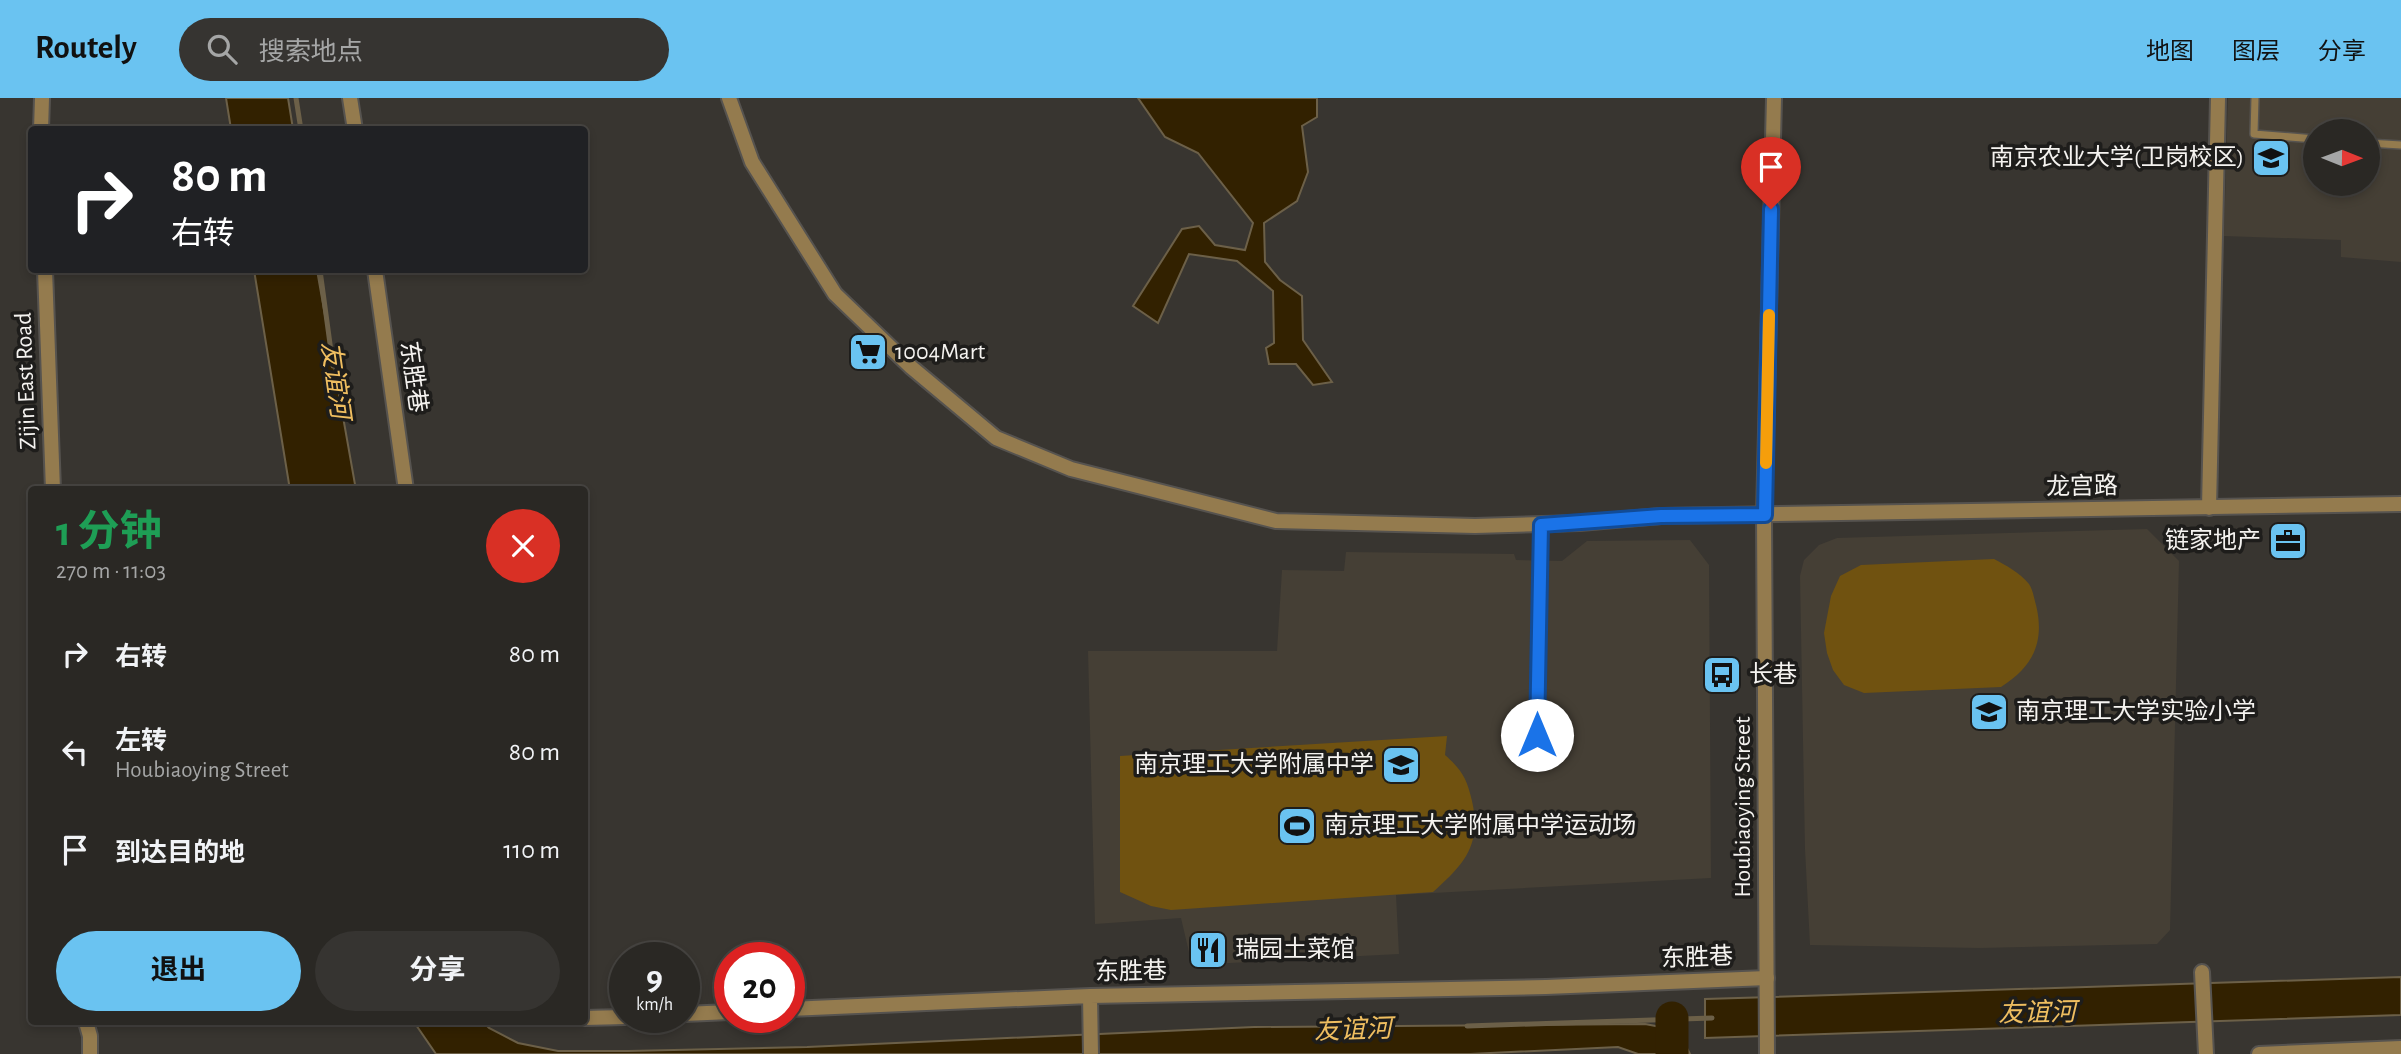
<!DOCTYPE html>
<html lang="zh">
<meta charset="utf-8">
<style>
body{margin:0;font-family:"Alegreya Sans","Noto Sans SC",sans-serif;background:#363431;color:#f1f3f6;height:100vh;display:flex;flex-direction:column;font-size:26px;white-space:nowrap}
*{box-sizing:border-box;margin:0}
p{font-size:23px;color:#a5a6a6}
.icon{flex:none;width:38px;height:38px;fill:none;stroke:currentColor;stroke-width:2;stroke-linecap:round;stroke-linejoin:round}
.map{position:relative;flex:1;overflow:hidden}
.drawer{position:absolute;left:28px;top:388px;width:560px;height:539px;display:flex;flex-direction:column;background:#2a2824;border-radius:7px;box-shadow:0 4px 10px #0003,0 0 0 2px #464441}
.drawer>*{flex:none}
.top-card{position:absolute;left:28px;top:28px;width:560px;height:147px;border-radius:7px;box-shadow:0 4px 10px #0003,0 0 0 2px #464441;background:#202124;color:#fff;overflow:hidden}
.needle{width:46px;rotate:91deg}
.tools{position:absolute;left:2303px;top:21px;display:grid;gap:14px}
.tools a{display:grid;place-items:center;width:77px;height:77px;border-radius:50%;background:#2a2824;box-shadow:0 4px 10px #0003,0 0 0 2px #464441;font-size:35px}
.speed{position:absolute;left:609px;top:844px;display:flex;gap:14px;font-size:35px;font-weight:700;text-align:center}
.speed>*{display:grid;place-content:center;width:91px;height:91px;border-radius:50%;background:#2a2824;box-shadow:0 4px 10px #0003,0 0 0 2px #464441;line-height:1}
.speed small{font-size:18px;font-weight:400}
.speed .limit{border:10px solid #d22;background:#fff;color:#111}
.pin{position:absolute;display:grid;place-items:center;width:60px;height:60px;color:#fff;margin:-72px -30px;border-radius:50% 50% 50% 0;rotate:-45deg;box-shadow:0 0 7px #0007}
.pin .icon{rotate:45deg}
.me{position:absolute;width:77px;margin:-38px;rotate:0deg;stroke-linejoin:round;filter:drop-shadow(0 0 5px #0008)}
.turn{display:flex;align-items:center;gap:24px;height:147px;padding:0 28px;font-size:32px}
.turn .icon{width:91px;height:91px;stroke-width:2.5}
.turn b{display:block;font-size:49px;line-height:60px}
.round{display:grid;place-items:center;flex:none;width:74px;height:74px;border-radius:37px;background:#363431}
.headline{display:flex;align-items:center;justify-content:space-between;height:119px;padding:0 28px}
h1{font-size:42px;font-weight:700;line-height:52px;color:#1e9e55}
.primary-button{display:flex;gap:14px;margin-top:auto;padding:14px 28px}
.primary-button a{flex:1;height:80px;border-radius:42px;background:#6ac3f1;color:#111;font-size:28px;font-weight:700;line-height:80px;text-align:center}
.primary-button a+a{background:#363431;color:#f1f3f6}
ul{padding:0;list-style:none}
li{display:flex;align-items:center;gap:21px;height:98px;padding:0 28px}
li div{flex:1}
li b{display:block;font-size:26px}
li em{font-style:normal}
header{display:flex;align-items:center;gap:42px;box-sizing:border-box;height:98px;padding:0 35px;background:#6ac3f1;color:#111}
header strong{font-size:33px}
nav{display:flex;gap:38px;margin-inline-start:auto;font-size:24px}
.search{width:490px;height:63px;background:#363431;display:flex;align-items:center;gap:18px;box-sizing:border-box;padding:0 24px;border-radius:38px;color:#a5a6a6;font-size:26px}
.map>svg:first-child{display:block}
.built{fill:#453f35;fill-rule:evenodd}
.green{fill:#705210}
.water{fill:#322100;stroke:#6c6048;stroke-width:2}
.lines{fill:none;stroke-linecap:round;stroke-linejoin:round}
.stream{stroke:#6c6048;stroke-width:5}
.river{stroke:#322100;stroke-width:33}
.service-casing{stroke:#56534f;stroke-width:10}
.minor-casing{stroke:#56534f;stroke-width:18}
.tertiary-casing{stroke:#56534f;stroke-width:18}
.service{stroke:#947b4e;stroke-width:7}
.minor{stroke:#947b4e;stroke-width:14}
.tertiary{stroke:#947b4e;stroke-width:14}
.route-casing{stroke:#114b97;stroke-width:18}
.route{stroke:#1a73e8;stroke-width:12}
.slow{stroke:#f59e0b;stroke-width:12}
.labels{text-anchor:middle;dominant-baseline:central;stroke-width:7;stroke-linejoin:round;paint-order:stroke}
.poi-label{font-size:24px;fill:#f5f3f0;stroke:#1e1d1b;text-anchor:start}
.street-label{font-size:24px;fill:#f5f3f0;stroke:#1e1d1b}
.water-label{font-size:26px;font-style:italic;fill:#efbe60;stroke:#1e1d1b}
</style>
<header>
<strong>Routely</strong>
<div class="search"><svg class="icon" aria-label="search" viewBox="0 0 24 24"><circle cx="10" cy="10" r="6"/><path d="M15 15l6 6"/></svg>搜索地点</div>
<nav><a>地图</a><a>图层</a><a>分享</a></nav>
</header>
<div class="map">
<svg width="2401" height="956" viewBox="0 0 2401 956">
<rect width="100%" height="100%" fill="#383530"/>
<path class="built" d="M2228 0H2401V164L2341 159V142L2224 138ZM2315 33H2368V86H2315Z
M2147 431 2179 463 2170 832 2157 846 1980 850 1810 847 1805 751 1800 478 1804 462 1819 447 1837 440Z
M1690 442 1709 467 1711 780 1396 797 1399 856 1192 867 1181 820 1095 826 1088 553H1277L1282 472 1344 473 1346 454 1514 456 1516 462 1562 463 1587 443Z"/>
<path class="green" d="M1994 461C2007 468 2019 474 2029 486 2033 492 2034 500 2036 507 2045 544 2033 569 2001 589L1864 595 1844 587 1833 572 1827 555 1824 535 1831 498 1840 478 1861 467Z
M1447 638 1445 657C1462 672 1467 681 1472 703 1482 747 1464 766 1433 794L1171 812 1151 808 1120 794V658Z"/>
<path class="water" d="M226 0H288L293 31H231Z
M1138 0H1317V19L1302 28 1308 74 1297 103 1264 125 1265 164 1280 182 1302 198 1303 242 1332 284 1313 287 1296 266H1269L1266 250 1274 245 1273 193 1237 163 1189 156 1158 225 1133 208 1182 131 1199 128 1215 147 1245 152 1253 125 1198 55 1165 39Z
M254 172H317L356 392H290Z
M2401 879V917L1705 940V901Z
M414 924H483L489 930 518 945 558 953H628L807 949 1254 929 1645 926C1669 930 1679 932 1690 956H1638L1618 949 1470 956H436Z"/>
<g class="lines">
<path class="stream" d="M296 0 301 32
M320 172 333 268
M1467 928 1712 920"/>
<path class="river" d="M1672 956V920"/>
<defs>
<path id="service" d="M2255 0 2254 36 2315 41
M2368 45 2401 47
M1537 637 1540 427"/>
<path id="minor" d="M350 0 355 32
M729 0 752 64 835 196 911 269 996 340 1071 371 1276 423 1475 428 1580 425 1661 418 2401 406
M375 172 406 392
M2209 410 2218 0
M2202 874 2206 956
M1090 898 1091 956
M789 911 1090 898 1546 889 1767 880
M684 916 730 914
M584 920 625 919"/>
<path id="tertiary" d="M41 32 42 0
M45 172 53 392
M86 924 90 938V956
M1767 956 1764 417 1774 0
M2259 956 2401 950"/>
</defs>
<use href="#service" class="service-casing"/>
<use href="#minor" class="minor-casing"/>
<use href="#tertiary" class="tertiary-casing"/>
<use href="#service" class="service"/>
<use href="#minor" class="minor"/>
<use href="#tertiary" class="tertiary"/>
</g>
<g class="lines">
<defs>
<path id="route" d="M1537 637 1541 427 1661 418 1765 417 1771 111"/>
</defs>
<use href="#route" class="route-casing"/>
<use href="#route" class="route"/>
<path class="slow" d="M1766 365 1769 217"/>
</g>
<defs>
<symbol id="university-square" viewBox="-11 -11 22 22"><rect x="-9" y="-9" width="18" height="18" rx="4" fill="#6ac3f1" stroke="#1e1d1b"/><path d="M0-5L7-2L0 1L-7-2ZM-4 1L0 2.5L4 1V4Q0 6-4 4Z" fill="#111"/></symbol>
<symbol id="supermarket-square" viewBox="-11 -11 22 22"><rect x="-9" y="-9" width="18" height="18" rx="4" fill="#6ac3f1" stroke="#1e1d1b"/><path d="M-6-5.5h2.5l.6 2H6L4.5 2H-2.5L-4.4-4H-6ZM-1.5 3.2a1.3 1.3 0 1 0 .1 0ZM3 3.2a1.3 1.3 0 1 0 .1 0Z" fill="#111"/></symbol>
<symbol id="office-square" viewBox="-11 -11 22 22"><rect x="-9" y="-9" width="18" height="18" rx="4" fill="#6ac3f1" stroke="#1e1d1b"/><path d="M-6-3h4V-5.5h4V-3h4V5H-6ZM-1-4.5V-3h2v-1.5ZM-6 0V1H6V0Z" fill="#111"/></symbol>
<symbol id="bus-square" viewBox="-11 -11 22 22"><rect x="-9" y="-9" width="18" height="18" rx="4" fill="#6ac3f1" stroke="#1e1d1b"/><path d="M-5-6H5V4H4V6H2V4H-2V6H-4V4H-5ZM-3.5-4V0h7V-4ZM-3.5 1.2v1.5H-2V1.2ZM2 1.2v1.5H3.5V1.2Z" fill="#111"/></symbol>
<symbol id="school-square" viewBox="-11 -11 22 22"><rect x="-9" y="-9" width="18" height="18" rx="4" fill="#6ac3f1" stroke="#1e1d1b"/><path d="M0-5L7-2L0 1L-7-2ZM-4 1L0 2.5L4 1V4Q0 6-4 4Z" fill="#111"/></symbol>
<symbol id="stadium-square" viewBox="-11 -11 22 22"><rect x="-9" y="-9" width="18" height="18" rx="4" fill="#6ac3f1" stroke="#1e1d1b"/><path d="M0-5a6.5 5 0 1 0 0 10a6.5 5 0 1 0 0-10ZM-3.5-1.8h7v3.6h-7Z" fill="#111"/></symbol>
<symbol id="restaurant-square" viewBox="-11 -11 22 22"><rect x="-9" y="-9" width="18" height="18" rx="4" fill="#6ac3f1" stroke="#1e1d1b"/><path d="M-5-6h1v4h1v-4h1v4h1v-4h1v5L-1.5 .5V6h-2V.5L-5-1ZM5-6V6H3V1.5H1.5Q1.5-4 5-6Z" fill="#111"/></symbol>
</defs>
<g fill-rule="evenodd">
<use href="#university-square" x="2249" y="38" width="44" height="44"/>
<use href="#supermarket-square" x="846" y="232" width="44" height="44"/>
<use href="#office-square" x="2266" y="421" width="44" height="44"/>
<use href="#bus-square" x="1700" y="555" width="44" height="44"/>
<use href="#school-square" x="1967" y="592" width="44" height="44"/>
<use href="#school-square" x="1379" y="645" width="44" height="44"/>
<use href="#stadium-square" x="1275" y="706" width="44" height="44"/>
<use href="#restaurant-square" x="1186" y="830" width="44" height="44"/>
</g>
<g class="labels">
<g class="poi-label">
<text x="2244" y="60" text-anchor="end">南京农业大学(卫岗校区)</text>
<text x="895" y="254">1004Mart</text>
<text x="2261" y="443" text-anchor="end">链家地产</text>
<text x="1749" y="577">长巷</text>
<text x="2016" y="614">南京理工大学实验小学</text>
<text x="1374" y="667" text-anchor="end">南京理工大学附属中学</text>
<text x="1324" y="728">南京理工大学附属中学运动场</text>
<text x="1235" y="852">瑞园土菜馆</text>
</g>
<g class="street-label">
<text transform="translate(413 279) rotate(82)">东胜巷</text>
<text transform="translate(26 283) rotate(-92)">Zijin East Road</text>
<text transform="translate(2082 389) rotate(-1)">龙宫路</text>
<text transform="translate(1743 709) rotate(-90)">Houbiaoying Street</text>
<text transform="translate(1697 860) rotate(-2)">东胜巷</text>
<text transform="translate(1131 874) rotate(-1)">东胜巷</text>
</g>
<g class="water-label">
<text transform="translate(335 282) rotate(82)">友谊河</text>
<text transform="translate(2037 915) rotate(-1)">友谊河</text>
<text transform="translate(1353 932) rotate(-2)">友谊河</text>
</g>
</g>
</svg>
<div class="tools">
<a><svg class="needle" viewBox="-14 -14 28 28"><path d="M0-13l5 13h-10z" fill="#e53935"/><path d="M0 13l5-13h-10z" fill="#a5a6a6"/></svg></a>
</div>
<div class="speed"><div>9<small>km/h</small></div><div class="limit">20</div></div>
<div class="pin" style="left:1771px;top:111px;background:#d93025"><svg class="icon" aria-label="arrive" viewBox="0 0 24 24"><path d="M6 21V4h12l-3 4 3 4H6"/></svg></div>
<svg class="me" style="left:1537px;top:637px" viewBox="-20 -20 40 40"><circle r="19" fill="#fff"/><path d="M0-13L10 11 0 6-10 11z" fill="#1a73e8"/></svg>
<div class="top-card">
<div class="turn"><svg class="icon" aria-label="right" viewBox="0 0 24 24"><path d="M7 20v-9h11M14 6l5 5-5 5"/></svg><div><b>80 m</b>右转</div></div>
</div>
<section class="drawer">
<div class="headline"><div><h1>1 分钟</h1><p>270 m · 11:03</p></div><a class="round" style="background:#d93025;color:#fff"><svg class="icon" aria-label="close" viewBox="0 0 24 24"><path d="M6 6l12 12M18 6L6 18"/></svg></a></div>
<ul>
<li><svg class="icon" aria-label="right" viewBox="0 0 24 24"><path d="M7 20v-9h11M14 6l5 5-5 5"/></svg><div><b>右转</b></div><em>80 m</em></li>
<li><svg class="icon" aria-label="left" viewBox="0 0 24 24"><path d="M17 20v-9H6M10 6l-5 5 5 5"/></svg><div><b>左转</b><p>Houbiaoying Street</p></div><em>80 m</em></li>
<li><svg class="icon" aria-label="arrive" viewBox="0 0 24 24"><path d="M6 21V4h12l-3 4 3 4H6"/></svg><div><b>到达目的地</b></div><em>110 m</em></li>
</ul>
<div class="primary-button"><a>退出</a><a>分享</a></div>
</section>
</div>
